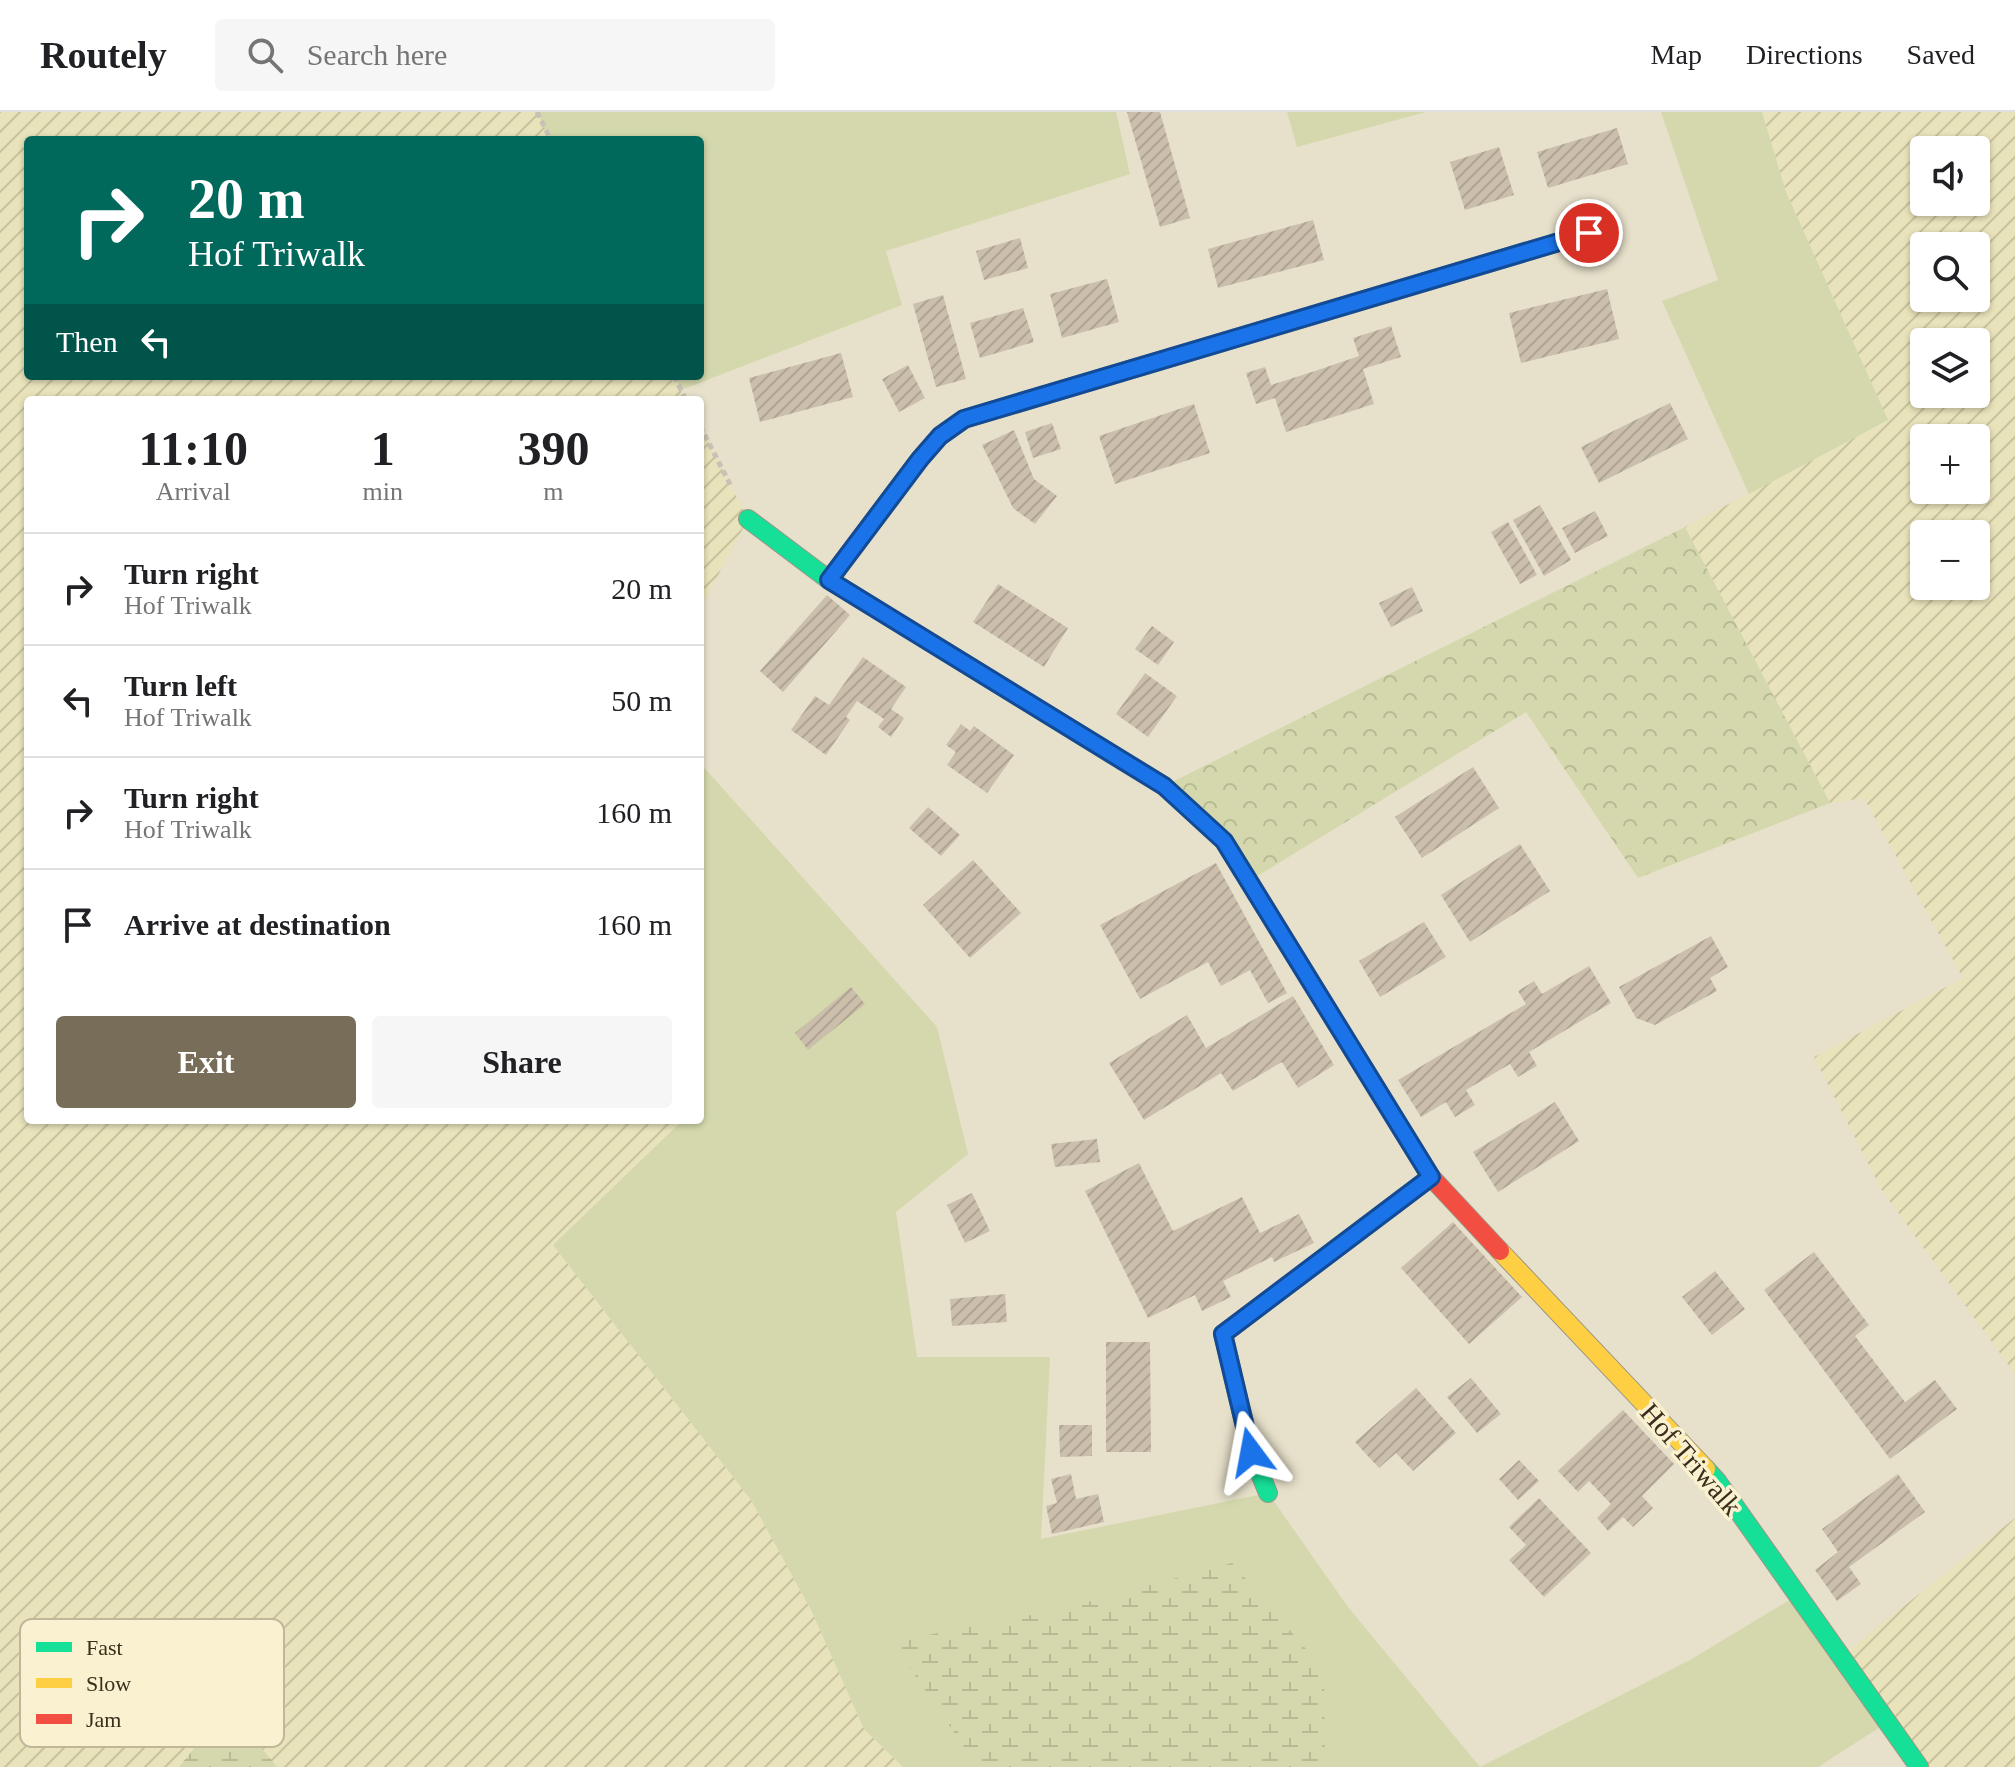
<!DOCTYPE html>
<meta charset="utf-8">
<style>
body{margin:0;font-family:Georgia,serif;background:#f6f6f6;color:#202124;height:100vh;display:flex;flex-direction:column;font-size:30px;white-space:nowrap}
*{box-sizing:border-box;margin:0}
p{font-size:26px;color:#757577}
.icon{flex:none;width:44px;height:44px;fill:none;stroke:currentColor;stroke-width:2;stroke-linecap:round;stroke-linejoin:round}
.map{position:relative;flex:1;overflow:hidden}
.panel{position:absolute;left:24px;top:284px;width:680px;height:728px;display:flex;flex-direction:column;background:#fff;border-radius:8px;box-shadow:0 2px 6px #0004}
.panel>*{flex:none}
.guide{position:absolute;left:24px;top:24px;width:680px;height:244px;border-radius:8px;box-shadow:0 2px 6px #0004;background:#00695c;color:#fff;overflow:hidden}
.buttons{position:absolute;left:1910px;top:24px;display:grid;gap:16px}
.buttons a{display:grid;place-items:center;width:80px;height:80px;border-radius:8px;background:#fff;box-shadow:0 2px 6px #0004;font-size:40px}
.pin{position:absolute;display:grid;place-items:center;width:68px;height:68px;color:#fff;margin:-34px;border:4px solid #fff;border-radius:50%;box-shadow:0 2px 8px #0007}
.me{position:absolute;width:88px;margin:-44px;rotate:347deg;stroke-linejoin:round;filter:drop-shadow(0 0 6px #0008)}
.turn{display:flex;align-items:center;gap:28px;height:168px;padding:0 32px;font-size:36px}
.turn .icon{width:104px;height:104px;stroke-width:2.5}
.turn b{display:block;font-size:56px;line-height:68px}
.then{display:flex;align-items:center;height:76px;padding:0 32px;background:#0003;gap:16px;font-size:30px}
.eta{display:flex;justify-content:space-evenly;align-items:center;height:136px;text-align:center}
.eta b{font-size:48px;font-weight:600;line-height:56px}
.primary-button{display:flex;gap:16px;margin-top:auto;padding:16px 32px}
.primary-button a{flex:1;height:92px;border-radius:8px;background:#776d59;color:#fff;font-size:32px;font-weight:600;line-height:92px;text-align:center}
.primary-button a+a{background:#f6f6f6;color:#202124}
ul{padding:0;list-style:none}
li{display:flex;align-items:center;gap:24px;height:112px;padding:0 32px;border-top:2px solid #e0e0e0}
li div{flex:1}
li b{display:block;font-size:30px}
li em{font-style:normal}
header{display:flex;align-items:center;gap:48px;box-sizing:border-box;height:112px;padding:0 40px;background:#fff;border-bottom:2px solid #e0e0e0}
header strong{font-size:38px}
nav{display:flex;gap:44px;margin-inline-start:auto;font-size:28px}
.search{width:560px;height:72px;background:#f6f6f6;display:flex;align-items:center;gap:20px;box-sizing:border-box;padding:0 28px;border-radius:8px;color:#757577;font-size:30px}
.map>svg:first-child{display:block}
.farmland{fill:url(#farmland-furrows);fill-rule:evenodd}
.grass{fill:#d4d8ac}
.forest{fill:url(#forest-crowns)}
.wetland{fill:url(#wetland-marsh)}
.building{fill:url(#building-hatch)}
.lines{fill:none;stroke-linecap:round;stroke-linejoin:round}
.fast-casing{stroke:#9b9585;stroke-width:20}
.slow-casing{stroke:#9b9585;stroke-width:20}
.jam-casing{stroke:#9b9585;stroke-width:20}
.path{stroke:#c7c2b5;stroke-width:5;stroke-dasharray:6 4;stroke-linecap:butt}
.fast{stroke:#16e098;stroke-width:18}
.slow{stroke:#ffcf43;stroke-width:18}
.jam{stroke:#f24e42;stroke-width:18}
.route-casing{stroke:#114b97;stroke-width:20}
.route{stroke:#1a73e8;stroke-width:14}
.labels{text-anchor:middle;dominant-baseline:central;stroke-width:7;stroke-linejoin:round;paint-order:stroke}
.street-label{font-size:28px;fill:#3b2e1c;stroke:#f9f1d0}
.key{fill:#f9f1d0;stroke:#c0b69a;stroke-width:2}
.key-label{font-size:22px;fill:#3b2e1c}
</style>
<header>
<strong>Routely</strong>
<div class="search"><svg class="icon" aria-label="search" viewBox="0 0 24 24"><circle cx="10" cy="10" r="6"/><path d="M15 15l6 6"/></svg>Search here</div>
<nav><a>Map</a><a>Directions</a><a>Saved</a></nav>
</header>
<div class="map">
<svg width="2015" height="1655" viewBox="0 0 2015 1655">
<defs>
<pattern id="farmland-furrows" width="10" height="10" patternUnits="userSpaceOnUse" patternTransform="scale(2)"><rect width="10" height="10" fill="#e8e3ba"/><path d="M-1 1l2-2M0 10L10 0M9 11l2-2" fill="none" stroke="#c8c39f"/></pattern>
<pattern id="forest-crowns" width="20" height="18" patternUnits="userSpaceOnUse" patternTransform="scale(2)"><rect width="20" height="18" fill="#d4d8ac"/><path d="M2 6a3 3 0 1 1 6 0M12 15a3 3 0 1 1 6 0" fill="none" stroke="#b7ba93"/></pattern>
<pattern id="wetland-marsh" width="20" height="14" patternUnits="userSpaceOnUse" patternTransform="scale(2)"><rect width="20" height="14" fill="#d4d8ac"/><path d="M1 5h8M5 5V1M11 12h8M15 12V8" fill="none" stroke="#b7ba93"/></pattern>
<pattern id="building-hatch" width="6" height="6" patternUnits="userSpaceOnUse" patternTransform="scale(2)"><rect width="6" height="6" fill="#cbbfac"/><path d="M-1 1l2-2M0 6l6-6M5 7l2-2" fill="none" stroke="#afa493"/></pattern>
</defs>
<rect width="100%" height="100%" fill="#e7e1cb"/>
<path class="farmland" d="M0 0H537L551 28H28V264H674L686 288H28V1008H683L553 1133 751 1388 811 1498 864 1617 903 1655H0Z
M1762 0H2015V1262L1881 1077 1814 945 1963 866 1864 686 1830 691 1685 415 1888 308 1786 80ZM1924 38H1976V90H1924ZM1924 134H1976V186H1924ZM1924 230H1976V282H1924ZM1924 326H1976V378H1924ZM1924 422H1976V474H1924Z
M700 314 748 407 700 497Z
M2015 1406V1655H1919L1841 1544Z"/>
<path class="grass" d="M537 0H1116L1130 62 886 139 902 193 681 278 674 264H700V28H551Z
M1287 0H1426L1297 35Z
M1661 0H1762L1786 80 1888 308 1749 382 1662 189 1718 168Z
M700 651 937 915 968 1042 896 1100 917 1245H1050L1041 1427 1268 1381 1348 1495 1480 1655H903L864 1617 811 1498 751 1388 553 1133 683 1008H700Z
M1798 1483 1888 1610 1818 1655H1480L1690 1548Z"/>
<path class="forest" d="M1685 415 1830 691 1638 766 1526 600 1249 769 1164 674Z"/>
<path class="wetland" d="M1232 1451 1324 1558 1325 1651 1293 1655H978L892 1530 1062 1497Z
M254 1627 277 1655H179L201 1628Z"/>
<path class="building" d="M1127 0H1160L1190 106 1160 115Z
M1617 16 1628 52 1548 76 1537 40Z
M1499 35 1514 83 1465 98 1450 50Z
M1313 108 1324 148 1218 176 1208 137Z
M1020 126 1028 156 984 168 976 139Z
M1107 167 1119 210 1062 226 1050 182Z
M1607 177 1619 227 1521 251 1509 201Z
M943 183 966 267 936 275 913 192Z
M1023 196 1034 230 980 246 970 211Z
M1391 214 1401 245 1363 257 1374 292 1286 320 1275 286 1256 292 1246 261 1265 255 1271 273 1315 259 1359 244 1353 226Z
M841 241 853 285 760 310 749 266Z
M908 253 925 286 899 300 882 267Z
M1670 291 1688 327 1599 371 1581 335Z
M1194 292 1210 341 1115 372 1099 324Z
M1052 311 1061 337 1033 346 1025 320Z
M1014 318 1034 367 1057 384 1035 412 1013 396 982 333Z
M1540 393 1571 448 1544 464 1513 408Z
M1595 399 1608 424 1575 441 1562 416Z
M1508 410 1537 463 1520 472 1491 420Z
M998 472 1068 516 1044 555 973 510Z
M1412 475 1423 499 1391 515 1379 491Z
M827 483 850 503 783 580 760 559Z
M1152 514 1174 530 1158 553 1135 537Z
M863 545 906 575 891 597 904 606 891 625 878 615 884 607 857 589 846 605 850 608 826 643 791 618 815 584 829 593Z
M1145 561 1177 584 1148 625 1116 602Z
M961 612 970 619 974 614 1014 643 987 681 947 653 956 640 946 633Z
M1473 655 1499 696 1422 746 1395 705Z
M928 695 960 723 941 744 909 716Z
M1520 732 1550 779 1470 830 1441 783Z
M973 748 1021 801 970 846 923 793Z
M1216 751 1287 881 1268 891 1250 858 1221 874 1208 850 1140 887 1100 813Z
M1424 810 1446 845 1380 885 1359 849Z
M1711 824 1728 855 1710 866 1717 879 1655 913 1636 906 1619 875Z
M1589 854 1611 891 1529 940 1537 954 1518 965 1510 952 1466 978 1475 993 1455 1005 1446 990 1421 1005 1398 968 1526 892 1518 879 1534 869 1542 882Z
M851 875 865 892 808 938 795 921Z
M1293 884 1334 953 1298 976 1282 950 1233 979 1221 961 1144 1008 1109 951 1187 903 1206 936Z
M1555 990 1579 1029 1498 1080 1473 1040Z
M1097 1027 1100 1050 1055 1055 1051 1032Z
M1139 1051 1173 1119 1242 1085 1260 1121 1299 1102 1314 1131 1274 1150 1272 1145 1223 1169 1231 1185 1202 1199 1195 1183 1148 1206 1085 1079Z
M972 1081 990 1119 965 1131 947 1093Z
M1453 1110 1522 1185 1469 1232 1401 1156Z
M1814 1140 1869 1213 1855 1224 1905 1290 1935 1268 1957 1297 1890 1347 1764 1178Z
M1715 1159 1745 1197 1712 1223 1682 1185Z
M1005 1182 1007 1210 952 1214 950 1187Z
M1106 1230H1150L1151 1340H1106Z
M1471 1266 1501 1302 1477 1321 1447 1285Z
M1416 1276 1456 1321 1413 1359 1396 1341 1379 1356 1355 1330Z
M1623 1298 1674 1352 1642 1384 1653 1396 1633 1415 1623 1405 1608 1419 1597 1406 1611 1392 1589 1369 1578 1380 1558 1359Z
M1059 1313H1092V1344L1060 1345Z
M1519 1348 1539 1369 1518 1388 1499 1367Z
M1071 1362 1076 1387 1098 1382 1104 1410 1052 1422 1046 1394 1057 1391 1051 1367Z
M1898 1362 1925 1400 1849 1455 1861 1472 1837 1489 1815 1458 1838 1440 1822 1417Z
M1539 1386 1591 1441 1544 1485 1509 1448 1526 1433 1509 1415Z"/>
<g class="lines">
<defs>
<path id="fast" d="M748 407 829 468 1123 649
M829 468 920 347 940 324 964 307 1075 274
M1706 1357 1717 1369 1919 1655
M1268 1381 1251 1340 1223 1222 1431 1065"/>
<path id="slow" d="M1500 1139 1706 1357"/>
<path id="jam" d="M1075 274 1589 121
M1123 649 1164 674 1224 729 1431 1065 1500 1139"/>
</defs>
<use href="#fast" class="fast-casing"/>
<use href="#slow" class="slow-casing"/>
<use href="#jam" class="jam-casing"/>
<path class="path" d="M537 0 551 28
M674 264 686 288
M700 314 731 374"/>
<use href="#fast" class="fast"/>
<use href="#slow" class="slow"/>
<use href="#jam" class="jam"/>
</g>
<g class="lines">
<defs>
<path id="route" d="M1251 1340 1223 1222 1431 1065 1224 729 1164 674 829 468 920 347 940 324 964 307 1589 121"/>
</defs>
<use href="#route" class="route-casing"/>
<use href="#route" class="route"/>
</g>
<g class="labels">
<g class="street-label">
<text transform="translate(1691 1347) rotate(49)">Hof Triwalk</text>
</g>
</g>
<rect x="20" y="1507" width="264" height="128" rx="12" class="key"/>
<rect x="36" y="1530" width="36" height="10" fill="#16e098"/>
<rect x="36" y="1566" width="36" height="10" fill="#ffcf43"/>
<rect x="36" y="1602" width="36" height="10" fill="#f24e42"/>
<g class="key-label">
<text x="86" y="1543">Fast</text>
<text x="86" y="1579">Slow</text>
<text x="86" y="1615">Jam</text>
</g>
</svg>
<div class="buttons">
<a><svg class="icon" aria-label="sound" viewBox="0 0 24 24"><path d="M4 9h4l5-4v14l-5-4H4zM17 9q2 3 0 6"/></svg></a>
<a><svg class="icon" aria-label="search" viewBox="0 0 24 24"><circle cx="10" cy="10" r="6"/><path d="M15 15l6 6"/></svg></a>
<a><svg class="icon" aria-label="layers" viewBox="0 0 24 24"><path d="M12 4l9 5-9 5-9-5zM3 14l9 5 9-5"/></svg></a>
<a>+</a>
<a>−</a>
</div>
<div class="pin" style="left:1589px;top:121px;background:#d93025"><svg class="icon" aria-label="arrive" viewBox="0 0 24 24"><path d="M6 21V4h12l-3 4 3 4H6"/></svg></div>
<svg class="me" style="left:1251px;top:1340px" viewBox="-20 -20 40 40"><path d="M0-17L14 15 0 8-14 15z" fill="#1a73e8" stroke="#fff" stroke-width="4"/></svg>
<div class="guide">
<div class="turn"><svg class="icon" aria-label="right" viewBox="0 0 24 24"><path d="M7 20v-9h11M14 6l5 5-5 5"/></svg><div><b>20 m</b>Hof Triwalk</div></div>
<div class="then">Then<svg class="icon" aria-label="left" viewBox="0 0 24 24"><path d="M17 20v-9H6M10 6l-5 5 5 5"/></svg></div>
</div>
<section class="panel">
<div class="eta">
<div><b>11:10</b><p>Arrival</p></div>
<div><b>1</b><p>min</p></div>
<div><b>390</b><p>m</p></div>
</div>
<ul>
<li><svg class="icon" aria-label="right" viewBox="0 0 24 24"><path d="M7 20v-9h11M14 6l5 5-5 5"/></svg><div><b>Turn right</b><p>Hof Triwalk</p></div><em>20 m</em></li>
<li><svg class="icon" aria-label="left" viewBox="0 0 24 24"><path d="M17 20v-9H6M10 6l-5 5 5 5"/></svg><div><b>Turn left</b><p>Hof Triwalk</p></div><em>50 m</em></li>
<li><svg class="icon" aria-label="right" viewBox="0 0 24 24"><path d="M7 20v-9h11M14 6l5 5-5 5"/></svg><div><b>Turn right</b><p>Hof Triwalk</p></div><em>160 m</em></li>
<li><svg class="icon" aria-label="arrive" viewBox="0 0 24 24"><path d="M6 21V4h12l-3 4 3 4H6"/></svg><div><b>Arrive at destination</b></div><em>160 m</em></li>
</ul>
<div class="primary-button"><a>Exit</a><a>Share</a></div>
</section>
</div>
